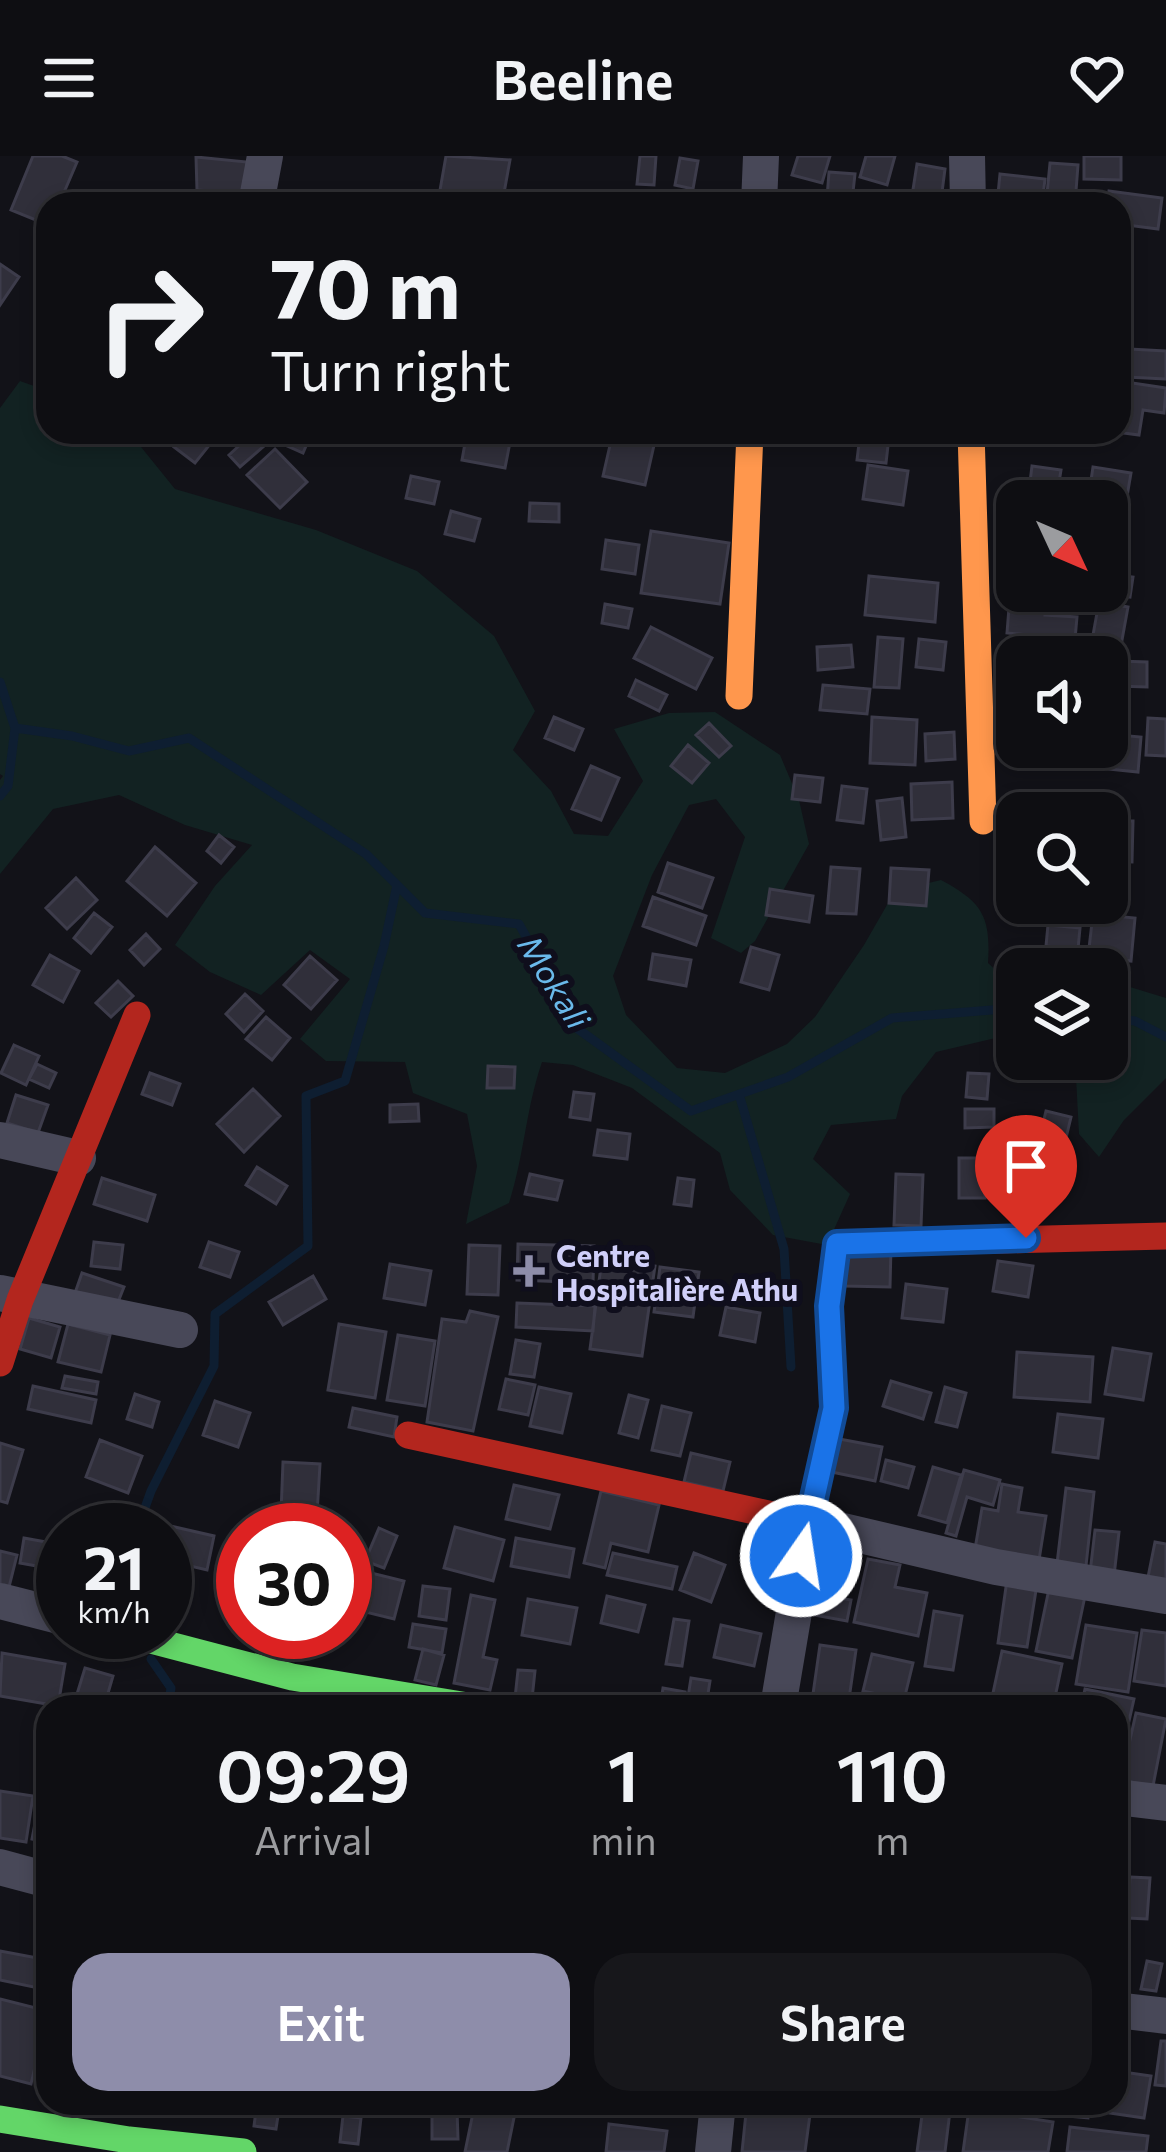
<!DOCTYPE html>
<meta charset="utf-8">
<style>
body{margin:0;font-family:Commissioner,sans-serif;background:#17171b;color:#f1f3f6;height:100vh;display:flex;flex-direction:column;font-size:45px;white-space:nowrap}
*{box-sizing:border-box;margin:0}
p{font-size:39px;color:#9b9c9f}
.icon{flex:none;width:66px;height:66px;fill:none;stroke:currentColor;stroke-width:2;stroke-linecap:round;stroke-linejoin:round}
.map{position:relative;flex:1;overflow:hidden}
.panel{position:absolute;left:36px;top:1539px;width:1092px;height:420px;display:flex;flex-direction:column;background:#0e0e12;border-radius:36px;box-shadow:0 6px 18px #0003,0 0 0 3px #2e2e32}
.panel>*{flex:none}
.top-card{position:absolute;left:36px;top:36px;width:1095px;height:252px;border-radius:36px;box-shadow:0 6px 18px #0003,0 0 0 3px #2e2e32;background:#0e0e12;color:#f1f3f6;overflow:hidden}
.needle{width:78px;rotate:134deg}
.controls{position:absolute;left:996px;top:324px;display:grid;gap:24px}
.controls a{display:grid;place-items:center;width:132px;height:132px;border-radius:24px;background:#0e0e12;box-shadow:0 6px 18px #0003,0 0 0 3px #2e2e32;font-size:60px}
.speed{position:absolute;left:36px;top:1347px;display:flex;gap:24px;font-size:60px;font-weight:700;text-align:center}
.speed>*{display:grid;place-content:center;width:156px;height:156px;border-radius:50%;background:#0e0e12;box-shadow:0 6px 18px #0003,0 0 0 3px #2e2e32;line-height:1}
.speed small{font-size:30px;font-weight:400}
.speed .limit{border:18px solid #d22;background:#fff;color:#111}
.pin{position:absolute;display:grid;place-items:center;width:102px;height:102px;color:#fff;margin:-123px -51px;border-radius:50% 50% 50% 0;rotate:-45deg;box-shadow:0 0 12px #0007}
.pin .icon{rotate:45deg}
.me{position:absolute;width:132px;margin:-66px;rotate:13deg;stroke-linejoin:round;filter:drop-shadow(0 0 9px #0008)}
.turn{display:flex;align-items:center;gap:42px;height:252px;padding:0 36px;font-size:54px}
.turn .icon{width:156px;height:156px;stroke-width:2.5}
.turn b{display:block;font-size:84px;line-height:102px}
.eta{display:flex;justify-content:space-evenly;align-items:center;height:204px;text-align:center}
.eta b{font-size:72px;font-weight:600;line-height:84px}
.cta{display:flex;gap:24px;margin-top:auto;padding:24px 36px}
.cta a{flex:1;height:138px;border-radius:36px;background:#8e8daa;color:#fff;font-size:48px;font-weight:600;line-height:138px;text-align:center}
.cta a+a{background:#17171b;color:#f1f3f6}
header{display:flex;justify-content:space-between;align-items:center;height:156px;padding:0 36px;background:#0e0e12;font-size:54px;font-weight:600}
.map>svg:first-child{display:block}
.green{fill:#122222}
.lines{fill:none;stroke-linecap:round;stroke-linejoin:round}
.stream{stroke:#0e1e31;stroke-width:9}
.building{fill:#302f3a;stroke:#3d3c4b;stroke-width:3}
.street{stroke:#484858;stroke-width:36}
.fast{stroke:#63d668;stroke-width:27}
.slow{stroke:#ff974d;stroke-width:27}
.jam{stroke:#b3261e;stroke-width:27}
.route-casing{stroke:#114b97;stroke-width:30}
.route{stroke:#1a73e8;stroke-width:21}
.poi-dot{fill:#8e8daa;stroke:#0f0e1c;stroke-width:4.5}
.labels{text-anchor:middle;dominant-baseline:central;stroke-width:12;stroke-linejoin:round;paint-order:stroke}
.poi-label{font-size:30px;font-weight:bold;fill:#d0cff9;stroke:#0f0e1c;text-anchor:start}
.water-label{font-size:33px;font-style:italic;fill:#6ab9eb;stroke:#0f0e1c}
</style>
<header><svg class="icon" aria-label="menu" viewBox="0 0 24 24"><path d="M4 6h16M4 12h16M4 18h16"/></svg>Beeline<svg class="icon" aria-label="heart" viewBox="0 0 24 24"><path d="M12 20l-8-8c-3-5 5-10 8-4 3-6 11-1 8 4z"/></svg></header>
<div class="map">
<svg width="1166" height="1996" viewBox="0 0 1166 1996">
<rect width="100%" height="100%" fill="#121218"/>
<path class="green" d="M20 225 48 235V276H121L137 286 175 333 316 374 417 415 494 480 535 555 513 594 551 635 574 678 608 680 643 625 614 573 669 557 715 556 780 599 799 644 809 688 755 785 741 797 711 782 745 681 716 643 689 649 652 719 613 820 626 859 677 912 725 917 787 888 815 861 864 789 895 735 941 724C982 746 991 760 988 807L1003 821 1017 822V888L1004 880 936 896 902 940 896 963 831 969 813 1003 850 1038 827 1089 773 1079 730 1034 720 997 632 932 573 909 542 906C526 952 524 1001 509 1047L466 1068 477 1010 467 958 413 937 405 906 326 905 300 883 350 823 310 794 261 839 210 816 175 789 215 730 252 689 185 669 119 639 53 653 0 718V624L3 620 0 618V252Z
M1107 824 1166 842V922L1124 964 1099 1001 1079 978 1076 921 1044 903H1107Z"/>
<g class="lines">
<path class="stream" d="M0 526 15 572 72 580 129 595 189 582 366 698 425 757 519 768 578 873 691 955 788 921 892 862 1017 852
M0 640 8 630 15 572
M1107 862 1135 865 1166 881
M739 938 784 1093 791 1211
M137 1374 151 1335 214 1210 215 1158 308 1090 306 940 345 925 384 790 397 729
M151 1503 171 1532 168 1551"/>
</g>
<path class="building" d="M33 0H62L77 6 59 48H48V69L11 54Z
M446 0 510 4 502 48 439 40Z
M640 0H656L654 29 637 28Z
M798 0H830L822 27 792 19Z
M866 0H895L887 29 860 21Z
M1084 0H1121V24L1084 23Z
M196 1 247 6 244 37 197 34Z
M680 2 698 5 693 33 675 29Z
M1050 7 1078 9 1075 48H1046Z
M917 8 945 13 941 44 912 40Z
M829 16 855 18 852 45 827 42Z
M1000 18 1045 23 1042 48H997Z
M1109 35 1162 42 1158 73 1119 68V48H1107Z
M0 108 19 121 0 149Z
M1129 193 1166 195V223L1127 221Z
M1119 225 1166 232 1164 257 1143 254 1139 279 1116 276H1119Z
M187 276H208L215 282 195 307 174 291Z
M254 276H267L272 283 240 311 229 299Z
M280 276H312L303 297 276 285Z
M467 276H512L505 312 462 304Z
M613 276H657L645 329 603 320Z
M860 279 889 281 886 307 857 304Z
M275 293 307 326 280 352 247 319Z
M868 309 908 315 903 349 863 343Z
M1032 310 1061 314 1056 345 1028 342Z
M1093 311 1131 317 1124 358 1107 355V345H1088Z
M411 320 439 326 434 348 406 342Z
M530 347 559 348V366L529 365Z
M451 355 480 363 474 385 445 378Z
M651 375 729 387 720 448 641 437Z
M606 384 639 389 635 418 602 413Z
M1107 418 1133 421 1130 441 1096 436 1107 435Z
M869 420 938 427 935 466 865 459Z
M1010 439 1047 442 1045 459 1077 461 1075 483 1007 477Z
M1099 446 1128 451 1120 495 1091 490Z
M605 448 632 453 628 472 602 467Z
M651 471 712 502 696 533 634 502Z
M878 481 903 483 899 532 874 531Z
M919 483 946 486 943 514 916 511Z
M851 489 853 511 818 514 817 491Z
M1118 505 1147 506V531L1116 530Z
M636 524 667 539 659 555 629 540Z
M823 529 870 533 867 558 820 554Z
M554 561 583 573 574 594 545 582Z
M872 561 917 564 915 609 870 607Z
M1148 562 1166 563V600L1146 599Z
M709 567 731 590 719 601 696 579Z
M954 576 955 603 926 605 925 578Z
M1107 578 1141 581 1138 616 1098 612 1100 591H1107Z
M688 589 709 607 692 627 671 610Z
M591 610 619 622 601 664 572 653Z
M795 619 823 622 820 646 792 643Z
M952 626 953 662 912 664 911 628Z
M842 630 867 633 863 667 837 664Z
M902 642 906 681 881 684 877 645Z
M1107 665H1133L1132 706 1107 705Z
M219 679 234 691 221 707 207 695Z
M1007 686 1017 687V723L1003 721Z
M155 691 196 727 167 760 127 725Z
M668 707 713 722 702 752 658 736Z
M831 711 860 713 856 758 827 757Z
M891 712 929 714 926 750 889 747Z
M76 722 97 744 67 773 46 752Z
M770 733 813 740 809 766 766 759Z
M653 741 706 760 696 789 643 770Z
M1049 747H1079L1076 765 1047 760Z
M94 757 112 771 91 797 74 782Z
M1093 758 1135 762 1131 805 1088 801Z
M1048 769 1080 772 1078 793 1046 790Z
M146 778 160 793 144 809 130 794Z
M751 791 779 799 769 834 741 826Z
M653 798 691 804 686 830 649 823Z
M50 799 79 815 63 846 33 829Z
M310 800 337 824 311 853 284 829Z
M1107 816 1129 819 1126 846 1107 844Z
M118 825 133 840 111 861 96 847Z
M245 838 263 855 244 876 226 858Z
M266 861 290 882 272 904 246 883Z
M14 889 39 900 26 929 1 917Z
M37 908 56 917 49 932 29 923Z
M488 910 515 911 514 932H487Z
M150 917 180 928 172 949 142 938Z
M968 917 989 918 987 943 966 941Z
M253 933 280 960 244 996 217 968Z
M574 936 594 938 590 964 570 961Z
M16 939 48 949 38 977 7 967Z
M418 948 419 965 390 966V949Z
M965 953H994V971L965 972Z
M1046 955 1071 961 1066 982 1041 975Z
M598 974 630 978 627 1003 594 999Z
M959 1002H985V1042H959Z
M1034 1003 1058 1007 1052 1046 1028 1043Z
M257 1011 287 1030 276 1048 246 1029Z
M530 1018 562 1025 557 1044 525 1038Z
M896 1018 923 1019 921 1070 894 1069Z
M102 1022 155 1039 147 1065 94 1048Z
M678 1022 694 1024 691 1050 674 1048Z
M94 1086 123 1089 120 1113 91 1110Z
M209 1086 239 1096 230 1121 200 1111Z
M518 1088 594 1090 593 1127 517 1124Z
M469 1089 500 1090 498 1139 467 1138Z
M846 1090 891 1091 890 1131 845 1130Z
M602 1103 655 1110 642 1200 590 1193Z
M998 1105 1033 1110 1028 1141 993 1135Z
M390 1108 431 1115 425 1149 384 1142Z
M660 1111 699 1116 693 1161 654 1156Z
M82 1117 124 1131 116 1151 75 1137Z
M313 1120 326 1143 283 1169 269 1146Z
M906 1128 947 1133 943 1166 902 1162Z
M517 1147 595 1150 593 1175 516 1171Z
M726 1151 760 1157 755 1186 720 1179Z
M470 1155 498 1161 473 1275 427 1266 442 1163 466 1166Z
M29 1162 60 1171 51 1202 20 1193Z
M68 1168 110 1179 101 1216 58 1206Z
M339 1168 386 1176 375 1242 328 1234Z
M398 1179 435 1185 425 1250 387 1244Z
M516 1184 540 1188 534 1221 510 1218Z
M1113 1192 1151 1198 1143 1244 1105 1238Z
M1017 1196 1093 1201 1090 1246 1014 1241Z
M65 1220 98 1226 96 1238 62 1232Z
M506 1223 535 1229 528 1259 499 1253Z
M891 1225 931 1237 923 1263 883 1250Z
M33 1230 96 1244 91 1267 28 1253Z
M539 1231 571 1238 562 1277 530 1270Z
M945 1231 966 1237 957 1271 936 1266Z
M135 1238 159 1246 152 1271 127 1263Z
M629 1239 648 1244 638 1282 619 1277Z
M215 1245 250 1257 238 1291 203 1279Z
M662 1250 691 1257 680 1300 652 1294Z
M353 1252 397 1261 394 1281 349 1271Z
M1058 1258 1103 1263 1098 1302 1053 1296Z
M834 1282 882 1291 875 1325 827 1315Z
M100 1284 142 1300 128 1337 86 1321Z
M0 1287 23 1294 7 1347 0 1345Z
M691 1297 730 1306 723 1335 684 1326Z
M886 1304 914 1311 908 1332 881 1325Z
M283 1306 320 1308 317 1359 281 1357Z
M933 1311 961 1319 947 1367 919 1359Z
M964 1314 1000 1324 993 1349 967 1341 956 1380 946 1377Z
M1002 1328 1022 1332 1018 1356 1046 1360 1039 1404 975 1393 982 1352 998 1355Z
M514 1329 559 1339 550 1373 506 1363Z
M1066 1332 1094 1336 1085 1419 1056 1416Z
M601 1335 659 1349 648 1396 611 1387 605 1412 584 1407Z
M162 1368 214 1380 207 1414 165 1404Z
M455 1371 504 1384 493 1425 444 1412Z
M379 1372 397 1380 384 1412 365 1405Z
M1095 1374 1119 1376 1114 1420 1090 1417Z
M24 1382 46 1386 42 1411 20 1407Z
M516 1382 574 1393 569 1421 511 1410Z
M1155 1386 1166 1388V1425L1148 1421Z
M0 1395 17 1399 7 1439 0 1437Z
M613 1397 677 1411 672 1433 607 1419Z
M694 1397 725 1409 711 1446 680 1434Z
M868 1403 900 1409 895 1431 927 1437 918 1480 854 1466Z
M359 1414 404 1425 394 1463 349 1452Z
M1007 1424 1037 1428 1027 1491 998 1487Z
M423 1430 450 1433 446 1464 419 1460Z
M1049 1433 1085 1440 1072 1502 1036 1495Z
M813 1438 851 1444 847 1465 809 1458Z
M471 1439 495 1444 483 1501 497 1504 490 1534 454 1527Z
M607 1440 645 1449 638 1476 601 1467Z
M528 1443 577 1452 570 1488 522 1479Z
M934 1455 962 1460 953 1514 925 1510Z
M674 1463 689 1465 682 1510 666 1508Z
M413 1468 446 1473 442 1497 409 1491Z
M721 1469 761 1478 754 1510 714 1501Z
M1086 1469 1137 1477 1128 1536 1076 1528Z
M1142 1474 1166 1477V1530L1134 1525Z
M820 1489 856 1494 848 1550 812 1545Z
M423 1493 444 1499 436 1529 415 1524Z
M1002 1495 1062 1508 1053 1551H990Z
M2 1497 65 1508 58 1550 0 1540Z
M872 1498 913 1507 904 1544 863 1535Z
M85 1512 113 1520 104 1551H73Z
M518 1514 535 1515 532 1543 515 1542Z
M691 1522 710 1525 707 1544 688 1541Z
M663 1532 685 1536 682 1551H660Z
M1085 1533 1134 1543 1116 1623V1551H1081Z
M1136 1557 1166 1563 1153 1630 1121 1624Z
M46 1610H48V1686L32 1683Z
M0 1635 33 1640 26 1686 0 1682Z
M1130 1721 1150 1722 1147 1763 1128 1762Z
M0 1795 48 1804V1834L0 1824Z
M1147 1805 1162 1808 1156 1835 1141 1833Z
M0 1843 48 1855 31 1928 0 1920Z
M1161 1885H1166V1930L1155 1929Z
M1116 1915 1151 1920 1144 1962 1096 1955 1097 1947H1116Z
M257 1947H280L276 1973 254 1970Z
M475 1947H517L507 1996H465Z
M615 1947H673L670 1960Z
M747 1947 811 1951 805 1996H742Z
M1056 1947H1090L1088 1962 1055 1959Z
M923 1952 950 1955 945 1996H917Z
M432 1953H457L458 1983H432Z
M969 1953 1053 1966 1048 1996H963Z
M343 1960 361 1962 358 1988 340 1986Z
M609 1968 667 1975 664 1996H606Z
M1070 1971 1148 1980 1146 1996H1067Z"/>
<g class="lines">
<path class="street" d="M967 0 968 48
M256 48 265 0
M759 48 761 0
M0 984 78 1002
M0 1137 180 1174
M0 1445 63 1461
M778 1551 809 1367 996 1411 1166 1440
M1116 1641 1166 1647
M0 1711 48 1724
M1116 1854 1166 1860
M713 1996 718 1947"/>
<path class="fast" d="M120 1476 292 1521 474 1551
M0 1963 129 1984 243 1996"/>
<path class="slow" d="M971 276 983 665
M739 540 750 276"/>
<path class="jam" d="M0 1207 20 1144 137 859
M408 1279 809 1367 834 1252 829 1150 837 1088 1166 1080"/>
</g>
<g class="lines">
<defs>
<path id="route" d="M801 1400 834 1252 829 1150 837 1088 1026 1082"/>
</defs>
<use href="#route" class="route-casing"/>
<use href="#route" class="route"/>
</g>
<path class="poi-dot" d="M523 1097h12v12h12v12h-12v12h-12v-12h-12v-12h12z"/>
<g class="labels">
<g class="poi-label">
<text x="556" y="1098">Centre<tspan x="556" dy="34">Hospitalière Athu</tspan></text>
</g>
<g class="water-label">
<text transform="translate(555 825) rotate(58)">Mokali</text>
</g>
</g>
</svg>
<div class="controls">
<a><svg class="needle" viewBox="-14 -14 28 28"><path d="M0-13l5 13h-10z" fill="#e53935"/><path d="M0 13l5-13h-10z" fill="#9b9c9f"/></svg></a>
<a><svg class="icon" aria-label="sound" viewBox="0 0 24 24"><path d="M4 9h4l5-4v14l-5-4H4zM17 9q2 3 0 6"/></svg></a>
<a><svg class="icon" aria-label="search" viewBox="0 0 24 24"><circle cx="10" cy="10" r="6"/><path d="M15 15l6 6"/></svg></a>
<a><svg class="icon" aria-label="layers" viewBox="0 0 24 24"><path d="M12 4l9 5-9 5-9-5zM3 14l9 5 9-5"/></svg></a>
</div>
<div class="speed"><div>21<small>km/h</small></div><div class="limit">30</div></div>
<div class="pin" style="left:1026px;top:1082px;background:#d93025"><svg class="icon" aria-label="arrive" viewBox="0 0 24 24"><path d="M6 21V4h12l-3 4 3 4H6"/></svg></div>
<svg class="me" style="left:801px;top:1400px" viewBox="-20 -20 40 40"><circle r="17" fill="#1a73e8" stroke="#fff" stroke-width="3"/><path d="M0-11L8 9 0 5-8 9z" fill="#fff"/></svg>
<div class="top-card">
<div class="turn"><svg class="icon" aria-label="right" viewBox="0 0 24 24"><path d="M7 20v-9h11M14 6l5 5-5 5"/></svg><div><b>70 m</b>Turn right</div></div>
</div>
<section class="panel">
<div class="eta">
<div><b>09:29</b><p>Arrival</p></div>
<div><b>1</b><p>min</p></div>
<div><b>110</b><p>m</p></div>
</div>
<div class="cta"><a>Exit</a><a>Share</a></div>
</section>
</div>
